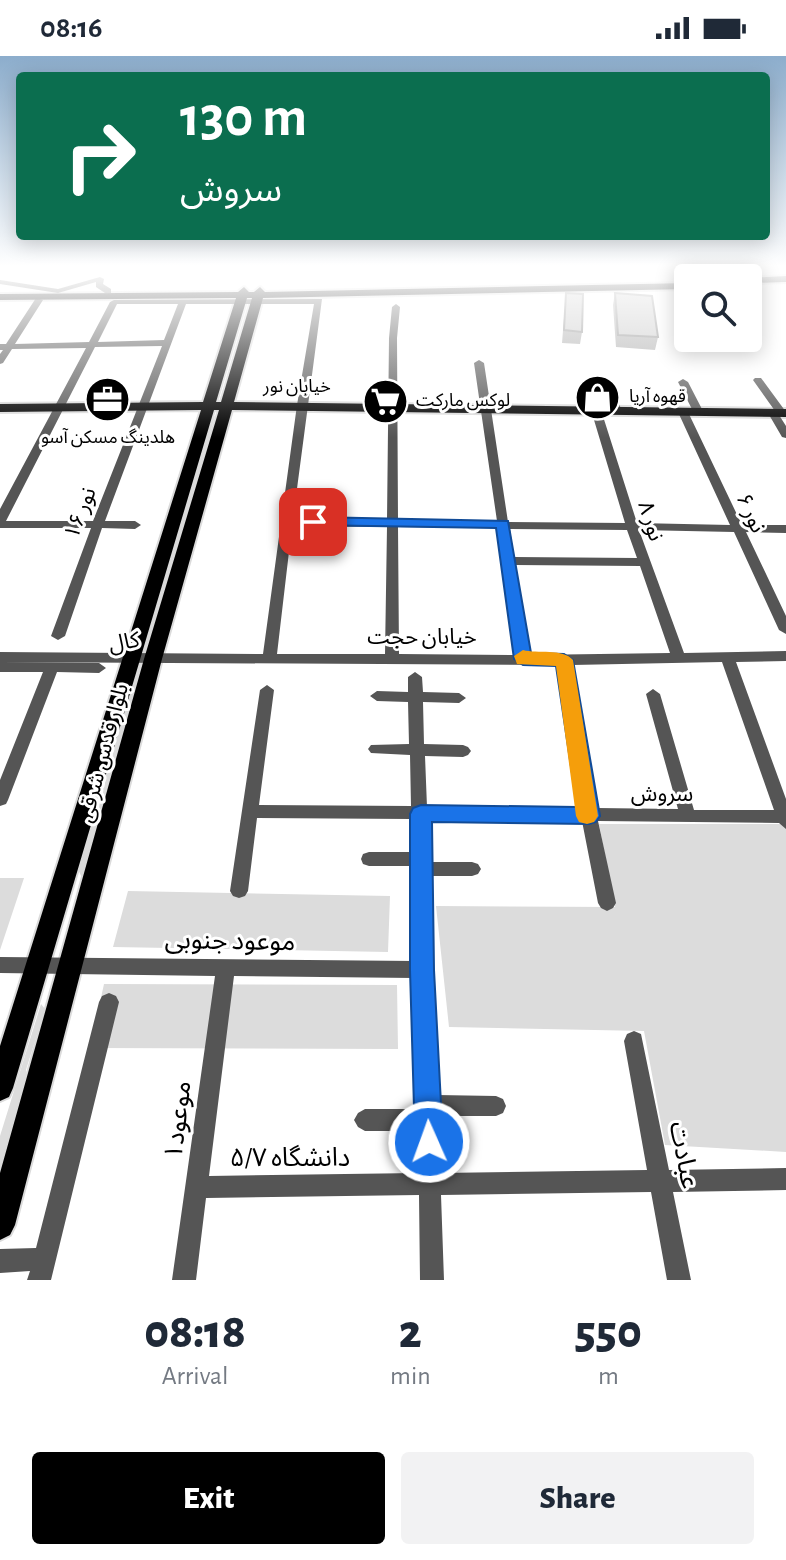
<!DOCTYPE html>
<meta charset="utf-8">
<style>
body{margin:0;font-family:"Alegreya Sans","Noto Sans Arabic",sans-serif;background:#f2f2f3;color:#1f2937;height:100vh;display:flex;flex-direction:column;font-size:30px;white-space:nowrap}
*{box-sizing:border-box;margin:0}
p{font-size:26px;color:#747a83}
.icon{flex:none;width:44px;height:44px;fill:none;stroke:currentColor;stroke-width:2;stroke-linecap:round;stroke-linejoin:round}
.map{position:relative;height:1224px;overflow:hidden}
.panel{display:flex;flex-direction:column;background:#fff;flex:1}
.panel>*{flex:none}
.top-card{position:absolute;left:16px;top:16px;width:754px;height:168px;border-radius:8px;box-shadow:0 4px 20px #0003;background:#0b6e4f;color:#fff;overflow:hidden}
.tools{position:absolute;left:674px;top:208px;display:grid;gap:16px}
.tools a{display:grid;place-items:center;width:88px;height:88px;border-radius:8px;background:#fff;box-shadow:0 4px 20px #0003;font-size:40px}
.pin{position:absolute;display:grid;place-items:center;width:68px;height:68px;color:#fff;margin:-34px;border-radius:16px;box-shadow:0 4px 12px #0006}
.me{position:absolute;width:88px;margin:-44px;rotate:358deg;stroke-linejoin:round;filter:drop-shadow(0 0 6px #0008)}
.turn{display:flex;align-items:center;gap:28px;height:168px;padding:0 32px;font-size:36px}
.turn .icon{width:104px;height:104px;stroke-width:2.5}
.turn b{display:block;font-size:56px;line-height:68px}
.eta{display:flex;justify-content:space-evenly;align-items:center;height:136px;text-align:center}
.eta b{font-size:48px;font-weight:800;line-height:56px}
.primary-button{display:flex;gap:16px;margin-top:auto;padding:16px 32px}
.primary-button a{flex:1;height:92px;border-radius:8px;background:#000;color:#fff;font-size:32px;font-weight:800;line-height:92px;text-align:center}
.primary-button a+a{background:#f2f2f3;color:#1f2937}
.status{display:flex;justify-content:space-between;align-items:center;height:56px;padding:0 40px;background:#fff;direction:ltr}
.status svg{height:22px;fill:currentColor}
.map>svg:first-child{display:block}
.green{fill:#dcdcdc}
.lines{fill:none;stroke-linecap:round;stroke-linejoin:round}
.major-casing{stroke:#dbdbdb;stroke-width:4}
.minor{fill:#555;fill-rule:evenodd}
.major{fill:#000;fill-rule:evenodd}
.wall{fill:#a9a9a9}
.building{fill:#c4c4c4;stroke:#898989;stroke-width:2}
.route{fill:#1a73e8;stroke:#114b97;stroke-width:2}
.slow{fill:#f59e0b}
.labels{text-anchor:middle;dominant-baseline:central;stroke-width:6;stroke-linejoin:round;paint-order:stroke}
.far-street-label{font-size:18px;fill:#000;stroke:#fff}
.far-poi-label{font-size:18px;fill:#000;stroke:#fff;text-anchor:start}
.street-label{font-size:22px;fill:#000;stroke:#fff}
.near-street-label{font-size:26px;fill:#000;stroke:#fff}
</style>
<div class="status"><b>08:16</b><svg viewBox="0 0 49 12"><path d="M0 12V9h3v3zM5 12V6h3v6zM10 12V3h3v9zM15 12V0h3v12zM26 1h20v11H26zM47 4h2v5h-2z"/></svg></div>
<div class="map">
<svg width="786" height="1224" viewBox="0 0 786 1224">
<rect width="100%" height="100%" fill="#fff"/>
<path class="green" d="M215 360 152 588 146 593 144 591 211 362Z
M141 621 66 883 82 822 77 811 134 622Z
M599 768H786V1096L665 1089 644 975 449 971 436 850 615 851Z
M0 822H24L0 894Z
M128 835 390 840 388 896 113 891Z
M104 928 397 929 398 993 90 992Z
M41 948 45 953 26 1014 28 1033 0 1135V1080Z"/>
<g class="lines">
<defs>
<path id="major" d="M786 220V226L748 227V222H744Z
M688 227V233L263 242 234 346 786 353V361L232 354 162 603 15 1169 10 1179 0 1184V1117L144 603 219 354H214L13 1032 9 1041 0 1045V990L201 354 0 356V348L203 346 236 242 0 244V238L238 236 244 231 249 236H254L260 231 265 236ZM247 242H252L221 346H216Z"/>
</defs>
<use href="#major" class="major-casing"/>
<path class="minor" d="M100 221 104 223 103 228 111 233V237H105L96 231V226L58 237 0 228V224L58 233Z
M36 242 43 244 15 288 89 286 110 246 114 244 322 243 293 463 387 464 389 282 392 251 396 248 400 251 397 282 398 464 497 465 474 307 479 304 484 307 508 466 625 467 591 354 596 351 601 354 637 467 730 469 678 356 683 353 688 356 742 469H786V477L746 476 786 560V578L779 574 734 476 639 474 684 597 786 595V605L736 606 786 743V773L779 767 598 765 616 847 613 852 607 855 601 852 598 847 582 765 427 763 429 806H472L478 808 481 813 478 818 472 820H429L437 1039 496 1040 503 1043 506 1050 503 1057 496 1060H438L440 1117 647 1114 624 985 627 978 634 975 641 978 669 1114 786 1112V1134L673 1136 691 1224H667L651 1136 441 1139 444 1224H420L419 1139 206 1142 196 1224H172L215 920 0 917V901L414 905 412 810H369L363 808 361 803 363 798 369 796H412L411 763 257 762 248 835 245 840 239 842 233 840 230 835 260 634 267 629 274 634 259 749 411 750 410 699 371 697 368 693 371 689 409 688 408 646 377 645 370 640 377 635 408 636V621L415 616 422 621 423 636 459 637 466 642 459 647 423 646 424 688 463 689 468 691 471 695 468 699 463 701 425 700 427 751 580 752 558 609 0 606V596L263 598 297 349 314 248H186L105 465H135L141 469 135 473 102 472 65 580 58 584 51 580 91 472H0V453L86 292 12 293 3 307 0 308V298L3 294H0V288H6ZM117 248H178L164 284 98 286ZM162 290 93 465H6L95 291ZM292 470 387 471 385 598H277ZM398 471 498 472 516 599 399 598ZM510 473 627 474 637 502 514 501ZM515 509 640 510 670 597 529 599ZM722 606 774 754H694L660 638 653 633 646 638 678 753 596 752 572 609ZM234 920 414 922 417 1053H365L358 1057 354 1064 358 1071 365 1075H417L418 1117 209 1120Z
M755 322H761L786 356V359H779L786 370V382L782 381 768 357 775 355 753 324Z
M601 323 609 325 622 355 621 357 612 355 599 325Z
M683 323 688 326 704 357 703 359 694 357 678 326Z
M0 606 99 607 106 612 99 617 57 616 8 744 6 748 0 750V724L43 616H0Z
M109 937 116 940 119 946 51 1224H27L30 1215 0 1217V1193L36 1192 99 946 102 940Z"/>
<use href="#major" class="major"/>
</g>
<path class="wall" d="M566 237 582 276 580 288 562 287Z
M615 237 658 281 655 294 616 291 613 249Z"/>
<path class="building" d="M566 237 583 238 582 276 564 274Z
M615 237 652 240 658 281 618 279Z"/>
<linearGradient id="sky" x2="0" y2="1"><stop stop-color="#8cadcc"/><stop offset="0.55" stop-color="#fff"/><stop offset="1" stop-color="#fff" stop-opacity="0"/></linearGradient>
<rect width="786" height="382" fill="url(#sky)"/>
<path class="route" d="M313 461 508 465 531 597 564 598 573 604 600 760 596 766 589 768 432 766 434 914 443 1086 439 1096 429 1100 419 1096 415 1086 410 914V758L413 752 421 749 577 751 556 610 523 609 514 603 496 472 308 469V463Z"/>
<path class="slow" d="M523 594C537 598 563 592 573 604L598 760 594 766 587 768 579 766 576 760 556 610 517 608 514 600Z"/>
<defs>
<symbol id="shop-disc" viewBox="-11 -11 22 22"><circle r="9.5" fill="#000" stroke="#fff"/><path d="M-5-2.5h2.3a2.7 3.5 0 0 1 5.4 0H5L5.5 6h-11ZM-1.5-2.5h3a1.5 2.3 0 0 0-3 0Z" fill="#fff"/></symbol>
<symbol id="office-disc" viewBox="-11 -11 22 22"><circle r="9.5" fill="#000" stroke="#fff"/><path d="M-6-3h4V-5.5h4V-3h4V5H-6ZM-1-4.5V-3h2v-1.5ZM-6 0V1H6V0Z" fill="#fff"/></symbol>
<symbol id="supermarket-disc" viewBox="-11 -11 22 22"><circle r="9.5" fill="#000" stroke="#fff"/><path d="M-6-5.5h2.5l.6 2H6L4.5 2H-2.5L-4.4-4H-6ZM-1.5 3.2a1.3 1.3 0 1 0 .1 0ZM3 3.2a1.3 1.3 0 1 0 .1 0Z" fill="#fff"/></symbol>
</defs>
<g fill-rule="evenodd">
<use href="#shop-disc" x="572" y="316" width="51" height="51"/>
<use href="#office-disc" x="82" y="318" width="51" height="51"/>
<use href="#supermarket-disc" x="360" y="320" width="51" height="51"/>
</g>
<g class="labels">
<g class="far-street-label">
<text x="297" y="331">خیابان نور</text>
</g>
<g class="far-poi-label">
<text x="629" y="341">قهوه آریا</text>
<text x="416" y="345">لوکس مارکت</text>
<text x="108" y="382" text-anchor="middle">هلدینگ مسکن آسو</text>
</g>
<g class="street-label">
<text transform="translate(80 457) rotate(-69)">نور ۱۶</text>
<text transform="translate(751 457) rotate(65)">نور ۶</text>
<text transform="translate(651 465) rotate(72)">نور ۸</text>
<text x="422" y="581">خیابان حجت</text>
<text transform="translate(124 586) rotate(-10)">کال</text>
<text transform="translate(103 697) rotate(-75)">بلوار قدس شرقی</text>
<text x="662" y="738">سروش</text>
</g>
<g class="near-street-label">
<text transform="translate(230 885) rotate(1)">موعود جنوبی</text>
<text transform="translate(178 1064) rotate(-83)">موعود۱</text>
<text transform="translate(684 1099) rotate(79)">عبادت</text>
<text x="290" y="1102">دانشگاه ۵/۷</text>
</g>
</g>
</svg>
<div class="tools">
<a><svg class="icon" aria-label="search" viewBox="0 0 24 24"><circle cx="10" cy="10" r="6"/><path d="M15 15l6 6"/></svg></a>
</div>
<div class="pin" style="left:313px;top:466px;background:#d93025"><svg class="icon" aria-label="arrive" viewBox="0 0 24 24"><path d="M6 21V4h12l-3 4 3 4H6"/></svg></div>
<svg class="me" style="left:429px;top:1086px" viewBox="-20 -20 40 40"><circle r="17" fill="#1a73e8" stroke="#fff" stroke-width="3"/><path d="M0-11L8 9 0 5-8 9z" fill="#fff"/></svg>
<div class="top-card">
<div class="turn"><svg class="icon" aria-label="right" viewBox="0 0 24 24"><path d="M7 20v-9h11M14 6l5 5-5 5"/></svg><div><b>130 m</b>سروش</div></div>
</div>
</div>
<section class="panel">
<div class="eta">
<div><b>08:18</b><p>Arrival</p></div>
<div><b>2</b><p>min</p></div>
<div><b>550</b><p>m</p></div>
</div>
<div class="primary-button"><a>Exit</a><a>Share</a></div>
</section>
